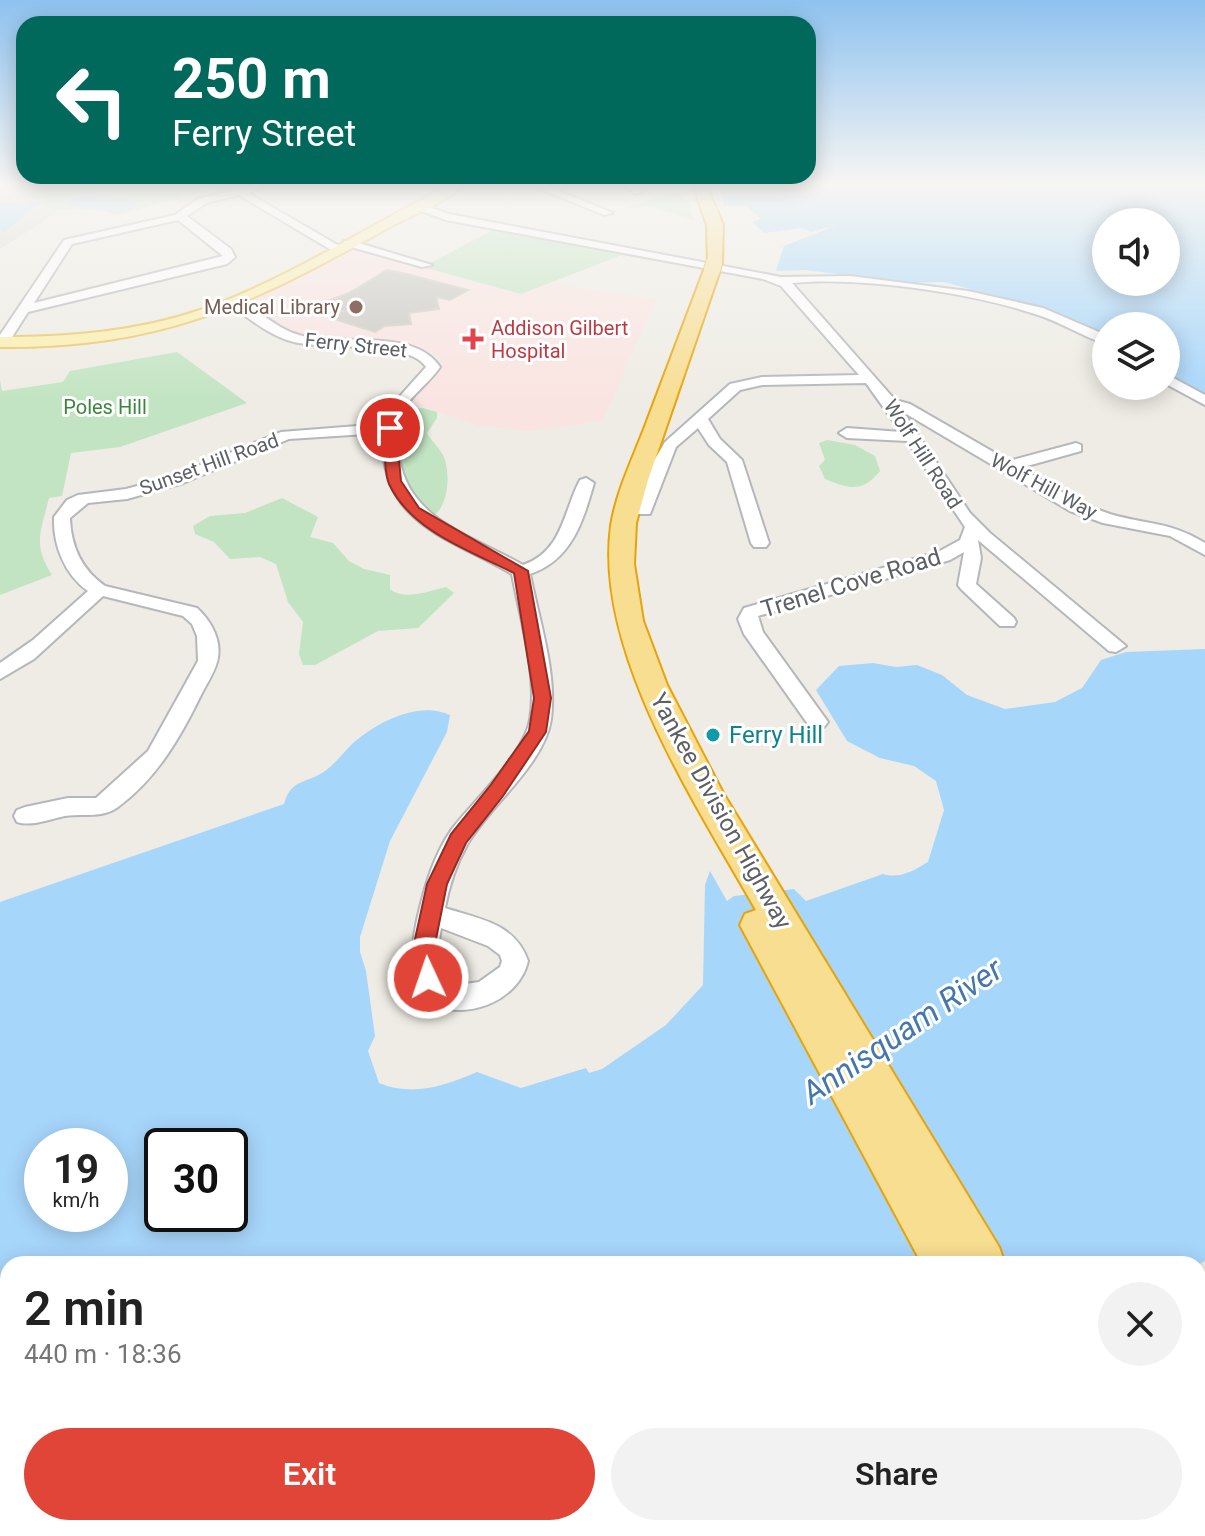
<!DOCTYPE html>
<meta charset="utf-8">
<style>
body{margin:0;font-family:Roboto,sans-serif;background:#f2f2f2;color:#222;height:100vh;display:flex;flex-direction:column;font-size:30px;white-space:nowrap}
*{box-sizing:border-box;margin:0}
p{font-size:26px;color:#767676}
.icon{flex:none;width:44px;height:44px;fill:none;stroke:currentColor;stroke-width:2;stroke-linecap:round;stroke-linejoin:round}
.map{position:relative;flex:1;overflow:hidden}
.details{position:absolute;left:0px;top:1256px;width:1206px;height:280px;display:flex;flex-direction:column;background:#fff;border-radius:24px 24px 0 0;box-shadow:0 4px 20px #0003}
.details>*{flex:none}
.guide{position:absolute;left:16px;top:16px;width:800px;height:168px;border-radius:24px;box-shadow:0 4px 20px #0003;background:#00695c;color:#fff;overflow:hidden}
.tools{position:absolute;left:1092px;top:208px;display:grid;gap:16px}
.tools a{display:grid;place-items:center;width:88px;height:88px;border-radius:50%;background:#fff;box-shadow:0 4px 20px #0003;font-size:40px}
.speed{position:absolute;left:24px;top:1128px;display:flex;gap:16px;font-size:40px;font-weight:700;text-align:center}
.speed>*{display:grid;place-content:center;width:104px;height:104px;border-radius:50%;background:#fff;box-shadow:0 4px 20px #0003;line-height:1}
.speed small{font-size:20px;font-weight:400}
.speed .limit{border:4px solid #111;border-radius:12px;background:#fff;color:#111}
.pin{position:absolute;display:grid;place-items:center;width:68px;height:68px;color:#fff;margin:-34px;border:4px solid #fff;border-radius:50%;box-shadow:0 2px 8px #0007}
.me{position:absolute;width:88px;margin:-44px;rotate:357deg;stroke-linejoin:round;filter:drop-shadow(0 0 6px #0008)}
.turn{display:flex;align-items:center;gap:28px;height:168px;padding:0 24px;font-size:36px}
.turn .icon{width:104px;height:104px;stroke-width:2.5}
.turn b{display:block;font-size:56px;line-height:68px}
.round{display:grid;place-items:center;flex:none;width:84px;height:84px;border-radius:42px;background:#f2f2f2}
.headline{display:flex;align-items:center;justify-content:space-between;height:136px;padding:0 24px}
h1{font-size:48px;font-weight:600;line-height:60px}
.action{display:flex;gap:16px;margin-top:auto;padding:16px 24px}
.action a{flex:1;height:92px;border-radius:48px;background:#e14537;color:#fff;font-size:32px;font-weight:600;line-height:92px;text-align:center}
.action a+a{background:#f2f2f2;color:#222}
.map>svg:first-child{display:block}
.education{fill:#dedbd2}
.medical{fill:#fae4e1}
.green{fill:#c2e4c2}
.water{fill:#a7d6fb;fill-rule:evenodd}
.building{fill:#cac7c2;stroke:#d2cec3;stroke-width:2}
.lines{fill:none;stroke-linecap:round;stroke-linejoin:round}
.minor-casing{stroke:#b5b7bb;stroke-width:4}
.major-casing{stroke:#ebc460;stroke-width:4}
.highway-casing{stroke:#e8a30b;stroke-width:4}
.minor{fill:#fff;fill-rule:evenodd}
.major{fill:#fbefac;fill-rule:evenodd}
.highway{fill:#f8de91;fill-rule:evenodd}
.highway-bridge-casing{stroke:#e8a30b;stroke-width:18;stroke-linecap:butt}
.highway-bridge{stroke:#f8de91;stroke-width:16}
.route{fill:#e14537;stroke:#922d24;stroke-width:2}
.education-dot{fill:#8d6e63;stroke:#fff;stroke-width:3}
.health-dot{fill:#e0444e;stroke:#fff;stroke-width:3}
.culture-dot{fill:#0f9aa8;stroke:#fff;stroke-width:3}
.labels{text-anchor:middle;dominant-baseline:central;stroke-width:6;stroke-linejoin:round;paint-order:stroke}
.far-education-label{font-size:20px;fill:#785e54;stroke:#fff;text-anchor:end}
.far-health-label{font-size:20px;fill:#be3a42;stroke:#fff;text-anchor:start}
.far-street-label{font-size:20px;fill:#5c6064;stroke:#fff}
.far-park-label{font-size:20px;fill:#3a863d;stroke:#fff}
.street-label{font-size:24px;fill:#5c6064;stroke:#fff}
.culture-label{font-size:24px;fill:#0d838f;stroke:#fff;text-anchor:start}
.near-water-label{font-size:32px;font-style:italic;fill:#4478ad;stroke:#fff}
</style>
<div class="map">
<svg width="1205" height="1536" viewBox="0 0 1205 1536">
<rect width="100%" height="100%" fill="#eeece4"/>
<path class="education" d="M0 186H87L40 224 0 249Z"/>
<path class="medical" d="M351 247 521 294 549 283 656 299 602 421 528 431 477 425 410 402 441 368 440 358 435 353 400 345 317 341 281 329 245 304Z"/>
<path class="green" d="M12 186H227L117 215 95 209 41 210 48 204 26 197 56 189Z
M676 190 688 202 693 220 652 207 627 208Z
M495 229 622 255 521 294 423 267Z
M177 352 247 403 120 447 71 453 62 496 49 498C41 531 32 544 52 575L0 595V380L2 391 63 382 70 371Z
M423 408 437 412V418L427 433C432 442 442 450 445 460 450 477 448 503 435 515L402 486C401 468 397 421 411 409Z
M827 440 855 445 875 456 880 471C862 493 850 489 825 479L819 466 825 460 819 443Z
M282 498 318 517 310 537 333 543 349 561 364 569 390 575V589C405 601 429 591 446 587L454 593 418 628 378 631 315 665H303L299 654 303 622 288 602 276 564 260 557 230 559 214 542 195 534 193 526 210 516 245 513Z"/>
<path class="water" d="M86 186H104L94 193 134 201 138 205C124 215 81 211 66 203Z
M718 186H1205V397L1166 374V326H1106V337L1061 314 944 282 909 283 805 270 776 271 784 246 837 225 811 232 801 228 764 233 752 222 761 219 746 206H724ZM1106 222H1166V282H1106Z
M0 202H41L5 232 0 230Z
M1205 649V1261L1198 1265 8 1264V1528H885L888 1536H0V902L284 804C291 778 307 784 325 771 336 763 343 753 352 744 375 723 419 700 450 715L447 732 390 841 360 937V952L366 971 375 1036 368 1051 379 1083C413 1097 444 1086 477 1072L521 1088 586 1068 589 1073 602 1069 666 1025 703 985 705 885 710 871 727 901 734 896 794 889 806 901 883 874C900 879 913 871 928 862L944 810 936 781 914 766 880 758 847 741 816 690 839 666 873 663 896 667 917 665 942 675 967 695 1005 709 1055 702 1082 688 1101 660 1126 652ZM42 1146H110V1214H42ZM162 1146H230V1214H162Z"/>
<path class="building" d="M387 270 407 274 468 290 450 300 436 297 439 309 409 313 411 324 385 326 375 332 331 318 343 311 325 302 349 293Z"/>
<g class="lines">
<defs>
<path id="minor" d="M251 186H267L248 193 341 247V251H333L239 195 206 203 187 216 231 249 235 257 227 264 28 312 7 345H0V335L64 240 175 215 198 199ZM178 220 223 256 34 303 72 244Z
M533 186H547L613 213 604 215Z
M626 186H637L644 192 635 194Z
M417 203 449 214 781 277 850 276 968 291 1043 308 1106 335V344C1083 337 1061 322 1038 315 975 293 857 276 792 283L895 400 910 404 1009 461 1076 443 1081 445V451L1020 468C1050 485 1078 503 1110 514 1147 525 1169 521 1205 543V555L1170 536 1103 523 1070 511 903 412 970 513 990 533 1126 646 1116 652 1109 651 978 540 981 558 976 584 1014 618 1016 622 1014 626H1000L961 589 958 585 964 552 950 560 758 616 763 632 828 722 824 727H810L744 634 738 619 744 608 938 552 960 540 965 527 907 441 847 438 839 433 847 428 901 432 866 383 762 385 740 390 708 419 720 439 742 460 769 543 766 547H754L751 543 727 462 709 445 698 428 676 447 650 514H638L636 510 652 464 665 442 730 384 762 377 859 375 781 286 763 279 446 220 413 208V204Z
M344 241H352L432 265 422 267 344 245Z
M234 298C257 307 274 328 299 335 341 347 414 327 440 367 429 384 409 396 401 414 395 427 396 444 399 457 409 521 473 536 523 565 563 551 563 512 580 480L586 478 594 483C583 521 572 560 530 574 539 620 557 672 551 719 545 764 489 806 467 845 456 865 449 886 445 908 479 919 515 923 528 961 519 1000 470 1019 435 1006 410 976 409 958 417 920 424 889 433 856 452 829 474 800 523 756 530 720 538 673 520 619 512 574 446 535 381 526 382 433L289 439 183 483 127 499 88 503 70 518C71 546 81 569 105 586L197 608C211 621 223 641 217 662 214 673 206 685 201 695 180 738 157 778 118 807 101 819 83 813 65 816 49 819 32 827 17 822L14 816 17 810 25 807 68 798H96L148 751 198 661 197 636 192 624 183 616 103 596 34 659 0 679V663L33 640 88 591C64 574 53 544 54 517L67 500 78 495 126 489 171 477 281 432 383 424 392 405 426 367C409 340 326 350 294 342 270 336 250 319 230 305V299ZM441 928 488 946 500 955 502 961 500 967 479 982 451 986C436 968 437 950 441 928Z
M1166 374 1205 395V405L1166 384Z"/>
<path id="major" d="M448 186H463C443 204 403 219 379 233 245 308 157 348 0 347V337C68 337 136 332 200 310 287 280 366 227 448 186Z"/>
<path id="highway" d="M693 186H707L723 225 722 263 718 267 720 270 648 480 636 523 634 564 643 621 667 685 723 793 999 1247 1005 1264H922L740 925 745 914 756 910C696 804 594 651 611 526 616 493 632 460 644 429 664 376 684 323 704 270L708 266 707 225Z
M1069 1528H1166L1170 1536H1072Z"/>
</defs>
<use href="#minor" class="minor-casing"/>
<use href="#major" class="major-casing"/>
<use href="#highway" class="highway-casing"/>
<use href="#minor" class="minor"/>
<use href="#major" class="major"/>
<use href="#highway" class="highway"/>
<defs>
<path id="highway-bridge" d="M712 270 714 263"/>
</defs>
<use href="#highway-bridge" class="highway-bridge-casing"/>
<use href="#highway-bridge" class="highway-bridge"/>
</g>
<linearGradient id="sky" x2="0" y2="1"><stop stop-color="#8ec2f0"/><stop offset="0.46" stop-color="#f7f6f3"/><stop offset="1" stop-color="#f7f6f3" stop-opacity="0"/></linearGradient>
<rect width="1205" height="401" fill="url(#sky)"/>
<path class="route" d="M390 424 396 428 401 481 419 508 528 571 551 698 546 732 503 796 466 843 447 884 436 939 439 978 436 985 428 988 420 985 417 978 415 939 427 884 451 834 490 786 529 731 534 698 514 573C470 551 411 531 389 484 383 469 385 444 384 428Z"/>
<circle class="education-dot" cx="356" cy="307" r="8"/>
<path class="health-dot" d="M469 327h8v8h8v8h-8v8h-8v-8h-8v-8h8z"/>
<circle class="culture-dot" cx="713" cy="735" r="8"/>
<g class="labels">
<g class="far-education-label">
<text x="340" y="307">Medical Library</text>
</g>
<g class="far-health-label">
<text x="491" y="328">Addison Gilbert<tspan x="491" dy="23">Hospital</tspan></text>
</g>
<g class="far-street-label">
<text transform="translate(356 345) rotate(6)">Ferry Street</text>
<text transform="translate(923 454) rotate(57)">Wolf Hill Road</text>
<text transform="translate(209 464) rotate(-20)">Sunset Hill Road</text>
<text transform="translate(1044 486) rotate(28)">Wolf Hill Way</text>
</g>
<g class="far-park-label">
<text x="105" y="407">Poles Hill</text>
</g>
<g class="street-label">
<text transform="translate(851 583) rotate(-17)">Trenel Cove Road</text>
<text transform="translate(721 811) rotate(61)">Yankee Division Highway</text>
</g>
<g class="culture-label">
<text x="729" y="735">Ferry Hill</text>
</g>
<g class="near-water-label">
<text transform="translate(902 1031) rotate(-34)">Annisquam River</text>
</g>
</g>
</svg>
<div class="tools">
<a><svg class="icon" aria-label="sound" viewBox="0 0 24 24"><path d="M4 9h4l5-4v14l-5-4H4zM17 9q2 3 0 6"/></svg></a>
<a><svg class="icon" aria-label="layers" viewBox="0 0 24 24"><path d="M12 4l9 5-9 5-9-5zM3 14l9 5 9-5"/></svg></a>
</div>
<div class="speed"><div>19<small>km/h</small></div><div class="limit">30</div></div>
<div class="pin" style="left:390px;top:428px;background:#d93025"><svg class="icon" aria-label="arrive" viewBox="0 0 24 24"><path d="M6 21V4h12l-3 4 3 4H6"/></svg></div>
<svg class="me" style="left:428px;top:978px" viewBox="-20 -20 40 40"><circle r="17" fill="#e14537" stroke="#fff" stroke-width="3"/><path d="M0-11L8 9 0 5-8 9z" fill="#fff"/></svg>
<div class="guide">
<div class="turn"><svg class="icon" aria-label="left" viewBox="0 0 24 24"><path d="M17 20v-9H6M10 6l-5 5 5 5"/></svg><div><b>250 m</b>Ferry Street</div></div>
</div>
<section class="details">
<div class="headline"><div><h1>2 min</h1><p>440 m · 18:36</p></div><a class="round"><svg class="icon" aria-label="close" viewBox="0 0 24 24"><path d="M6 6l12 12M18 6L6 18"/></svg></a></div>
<div class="action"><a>Exit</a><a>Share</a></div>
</section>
</div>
